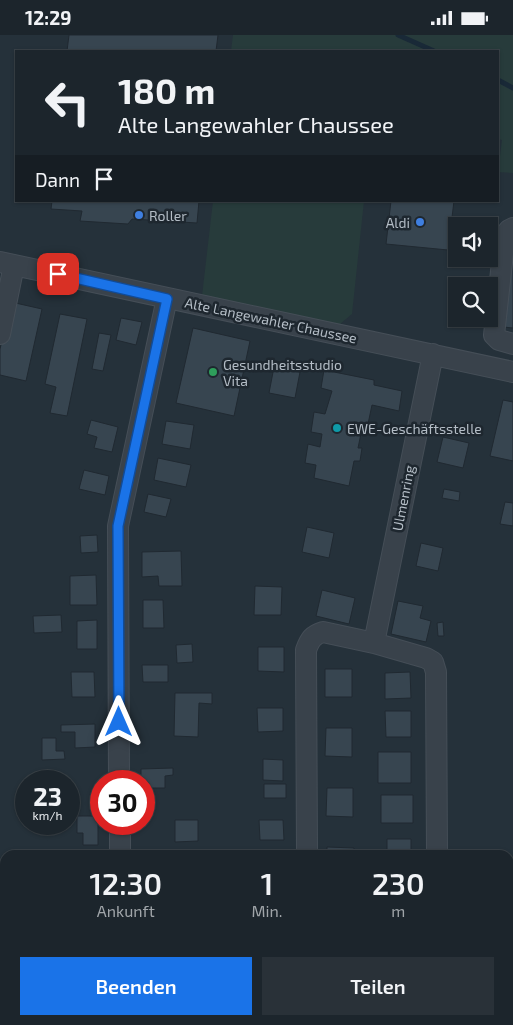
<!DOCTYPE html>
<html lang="de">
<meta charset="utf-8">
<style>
body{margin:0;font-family:"Exo 2",sans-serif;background:#293138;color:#f1f3f6;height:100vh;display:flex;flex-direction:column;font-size:19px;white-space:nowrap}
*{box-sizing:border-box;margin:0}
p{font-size:16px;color:#a0a5a9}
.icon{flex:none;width:28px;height:28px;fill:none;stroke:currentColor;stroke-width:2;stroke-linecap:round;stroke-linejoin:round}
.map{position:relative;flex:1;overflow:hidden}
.sheet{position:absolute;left:0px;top:815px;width:514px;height:175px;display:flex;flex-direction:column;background:#1c252c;border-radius:15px 15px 0 0;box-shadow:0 1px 4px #0004,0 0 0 1px #3a4248}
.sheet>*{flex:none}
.banner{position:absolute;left:15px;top:15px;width:484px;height:152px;border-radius:0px;box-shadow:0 1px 4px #0004,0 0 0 1px #3a4248;background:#1c252c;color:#f1f3f6;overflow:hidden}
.controls{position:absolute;left:448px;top:182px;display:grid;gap:10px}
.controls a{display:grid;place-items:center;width:50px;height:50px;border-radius:0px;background:#1c252c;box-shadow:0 1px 4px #0004,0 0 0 1px #3a4248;font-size:25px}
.speed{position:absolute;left:15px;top:735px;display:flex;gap:10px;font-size:25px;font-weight:700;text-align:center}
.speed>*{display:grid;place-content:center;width:65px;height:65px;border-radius:50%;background:#1c252c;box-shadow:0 1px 4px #0004,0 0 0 1px #3a4248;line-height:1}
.speed small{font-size:12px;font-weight:400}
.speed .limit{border:8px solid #d22;background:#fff;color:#111}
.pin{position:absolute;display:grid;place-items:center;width:42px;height:42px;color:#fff;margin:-21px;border-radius:10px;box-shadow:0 2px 8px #0006}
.me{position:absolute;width:55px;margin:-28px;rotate:0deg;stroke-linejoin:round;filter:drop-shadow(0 0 4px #0008)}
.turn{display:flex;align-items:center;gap:18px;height:105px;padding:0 20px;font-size:22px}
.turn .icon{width:65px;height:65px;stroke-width:2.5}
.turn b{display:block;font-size:35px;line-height:42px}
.then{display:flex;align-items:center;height:48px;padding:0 20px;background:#0003;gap:10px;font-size:19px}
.eta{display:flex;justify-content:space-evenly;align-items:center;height:85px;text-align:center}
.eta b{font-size:30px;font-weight:600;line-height:35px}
.cta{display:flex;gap:10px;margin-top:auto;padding:10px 20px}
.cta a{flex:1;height:58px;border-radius:0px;background:#1a73e8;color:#fff;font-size:20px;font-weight:600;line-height:58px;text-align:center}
.cta a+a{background:#293138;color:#f1f3f6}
.status{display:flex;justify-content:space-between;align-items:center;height:35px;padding:0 25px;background:#1c252c;direction:ltr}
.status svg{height:14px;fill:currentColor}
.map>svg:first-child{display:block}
.green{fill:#273b3b}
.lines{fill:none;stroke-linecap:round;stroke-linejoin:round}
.stream{stroke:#192937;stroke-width:5}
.building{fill:#374550;stroke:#202931}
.minor-casing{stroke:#454e57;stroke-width:22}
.minor{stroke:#39424b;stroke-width:20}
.route-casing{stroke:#114b97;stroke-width:12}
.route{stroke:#1a73e8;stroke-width:9}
.shop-dot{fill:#3f7fe0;stroke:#1e272f;stroke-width:2}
.leisure-dot{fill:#2e9e5b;stroke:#1e272f;stroke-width:2}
.culture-dot{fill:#0f9aa8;stroke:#1e272f;stroke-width:2}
.labels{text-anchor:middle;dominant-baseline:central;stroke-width:5;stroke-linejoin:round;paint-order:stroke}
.poi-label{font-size:14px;fill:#b4bdc6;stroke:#1e272f;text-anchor:start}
.street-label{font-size:14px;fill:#b4bdc6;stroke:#1e272f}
</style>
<div class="status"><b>12:29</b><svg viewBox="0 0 49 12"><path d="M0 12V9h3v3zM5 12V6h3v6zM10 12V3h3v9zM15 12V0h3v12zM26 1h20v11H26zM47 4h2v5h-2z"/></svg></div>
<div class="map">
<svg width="513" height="990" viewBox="0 0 513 990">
<rect width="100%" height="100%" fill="#25313a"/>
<path class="green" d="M233 0H513V138L498 137 502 105 498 104V16H231Z
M213 166H364L352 279 340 289 202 261Z"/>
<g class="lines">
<path class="stream" d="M398 0 434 16
M498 45 513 53"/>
</g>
<path class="building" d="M69 0H218L216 16H67Z
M52 166H199L197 188 132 184 128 189 80 186 82 176 51 174Z
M391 166H454L448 215 386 209Z
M513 207V293L503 292Z
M11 267 42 274 26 346 0 340V314Z
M60 279 87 284 67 381 50 378 56 352 45 349Z
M121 283 142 287 136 310 116 305Z
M193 293 250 306 234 381 176 368Z
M99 298 111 300 103 336 92 334Z
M274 332 300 337 295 363 269 358Z
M324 335 374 345V350L402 356 399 376 372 370 368 389H363L358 413H362L360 426H354L349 451 314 443 316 430 305 428 308 409 320 412 322 399 311 397 314 377 325 379 332 356 321 353Z
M503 365 513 367V426L490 421Z
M91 385 118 392 112 417 94 413 97 402 87 399Z
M166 386 194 390 190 414 162 409Z
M443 402 469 408 463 433 437 427Z
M158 423 191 430 186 452 154 445Z
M84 435 109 441 105 460 79 454Z
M444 454 460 457 459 466 442 463Z
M148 459 171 464 166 482 144 477Z
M505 467 513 468V491L500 489Z
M307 492 334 498 329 523 302 517Z
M97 500 98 517 81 518 80 501Z
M421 508 443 513 438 536 416 531Z
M181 516 182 551H159L158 541 142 542V517Z
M96 540 97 570H70V541Z
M255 551 282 552 281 580H254Z
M322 555 355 563 349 589 316 581Z
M143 565H163L164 593H143Z
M398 566 423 571 420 583 431 586 426 607 391 599Z
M61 580 62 597 34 598 33 581Z
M97 585V614H77V586Z
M443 587 444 601H438L437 588Z
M192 609 193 627 177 628 176 610Z
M258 612H284V637L258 636Z
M142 630H168V647H143Z
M325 634H352V662H325Z
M71 637H94L95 662H72Z
M410 637 411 663 385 664V638Z
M175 658H212V669L199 668 198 702 174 701Z
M257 673H283V696L258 697Z
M385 676H411V702H386Z
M95 689V712L75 713V697H61V690Z
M326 693H352V722L325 721Z
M42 703H56V716H64L65 724 42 725Z
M378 717H411V748H378Z
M263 724 283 725V746L263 745Z
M173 733V740L165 741V753H144V746H141V734Z
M35 743H60V746H35Z
M264 749H286V763H264Z
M327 753H353V782L326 781Z
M381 760H413V788H381Z
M77 781H98V810H83V798H77Z
M175 785H198V806L175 807Z
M259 785H283L284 805H260Z
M387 804H411V820H387Z
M327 812 354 813V820H327Z
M41 985H59V988L41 989Z
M83 985H99V990H75V986Z"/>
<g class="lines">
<defs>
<path id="minor" d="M513 193 509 195 505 200 494 300 499 305 513 309
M0 227 513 337
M0 299 14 230
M374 608 433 319
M119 746 118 491 167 263
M120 789V820
M307 820 306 615C310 604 313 600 323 597L374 608 426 623 433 627 436 637 437 820
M121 985V990
M308 985V990
M438 985V990"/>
</defs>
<use href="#minor" class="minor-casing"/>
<use href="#minor" class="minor"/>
</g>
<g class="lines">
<defs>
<path id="route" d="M58 239 167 264 118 491 119 687"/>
</defs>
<use href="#route" class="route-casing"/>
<use href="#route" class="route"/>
</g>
<g class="shop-dot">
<circle cx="139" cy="180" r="5"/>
<circle cx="420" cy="187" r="5"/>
</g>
<circle class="leisure-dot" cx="213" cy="337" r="5"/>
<circle class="culture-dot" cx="337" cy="393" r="5"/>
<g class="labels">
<g class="poi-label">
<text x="149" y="180">Roller</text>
<text x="410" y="187" text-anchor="end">Aldi</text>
<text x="223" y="329">Gesundheitsstudio<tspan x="223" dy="16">Vita</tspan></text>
<text x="347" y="393">EWE-Geschäftsstelle</text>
</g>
<g class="street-label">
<text transform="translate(271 285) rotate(12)">Alte Langewahler Chaussee</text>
<text transform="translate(403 463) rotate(-79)">Ulmenring</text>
</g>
</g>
</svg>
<div class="controls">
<a><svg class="icon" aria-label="sound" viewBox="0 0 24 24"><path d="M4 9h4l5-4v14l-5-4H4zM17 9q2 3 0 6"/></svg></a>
<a><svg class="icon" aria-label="search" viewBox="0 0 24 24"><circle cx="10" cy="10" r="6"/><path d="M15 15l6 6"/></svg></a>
</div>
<div class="speed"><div>23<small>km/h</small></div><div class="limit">30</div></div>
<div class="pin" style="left:58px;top:239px;background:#d93025"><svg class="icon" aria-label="arrive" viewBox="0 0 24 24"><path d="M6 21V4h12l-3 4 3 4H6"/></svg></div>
<svg class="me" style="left:119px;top:687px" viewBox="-20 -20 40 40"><path d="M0-17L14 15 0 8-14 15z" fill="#1a73e8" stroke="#fff" stroke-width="4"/></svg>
<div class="banner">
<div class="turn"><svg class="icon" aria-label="left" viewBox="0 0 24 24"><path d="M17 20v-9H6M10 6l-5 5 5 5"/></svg><div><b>180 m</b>Alte Langewahler Chaussee</div></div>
<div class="then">Dann<svg class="icon" aria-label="arrive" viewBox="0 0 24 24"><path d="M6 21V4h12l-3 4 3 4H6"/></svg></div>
</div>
<section class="sheet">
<div class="eta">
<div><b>12:30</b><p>Ankunft</p></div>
<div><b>1</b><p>Min.</p></div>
<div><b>230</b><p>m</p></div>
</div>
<div class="cta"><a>Beenden</a><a>Teilen</a></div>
</section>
</div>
